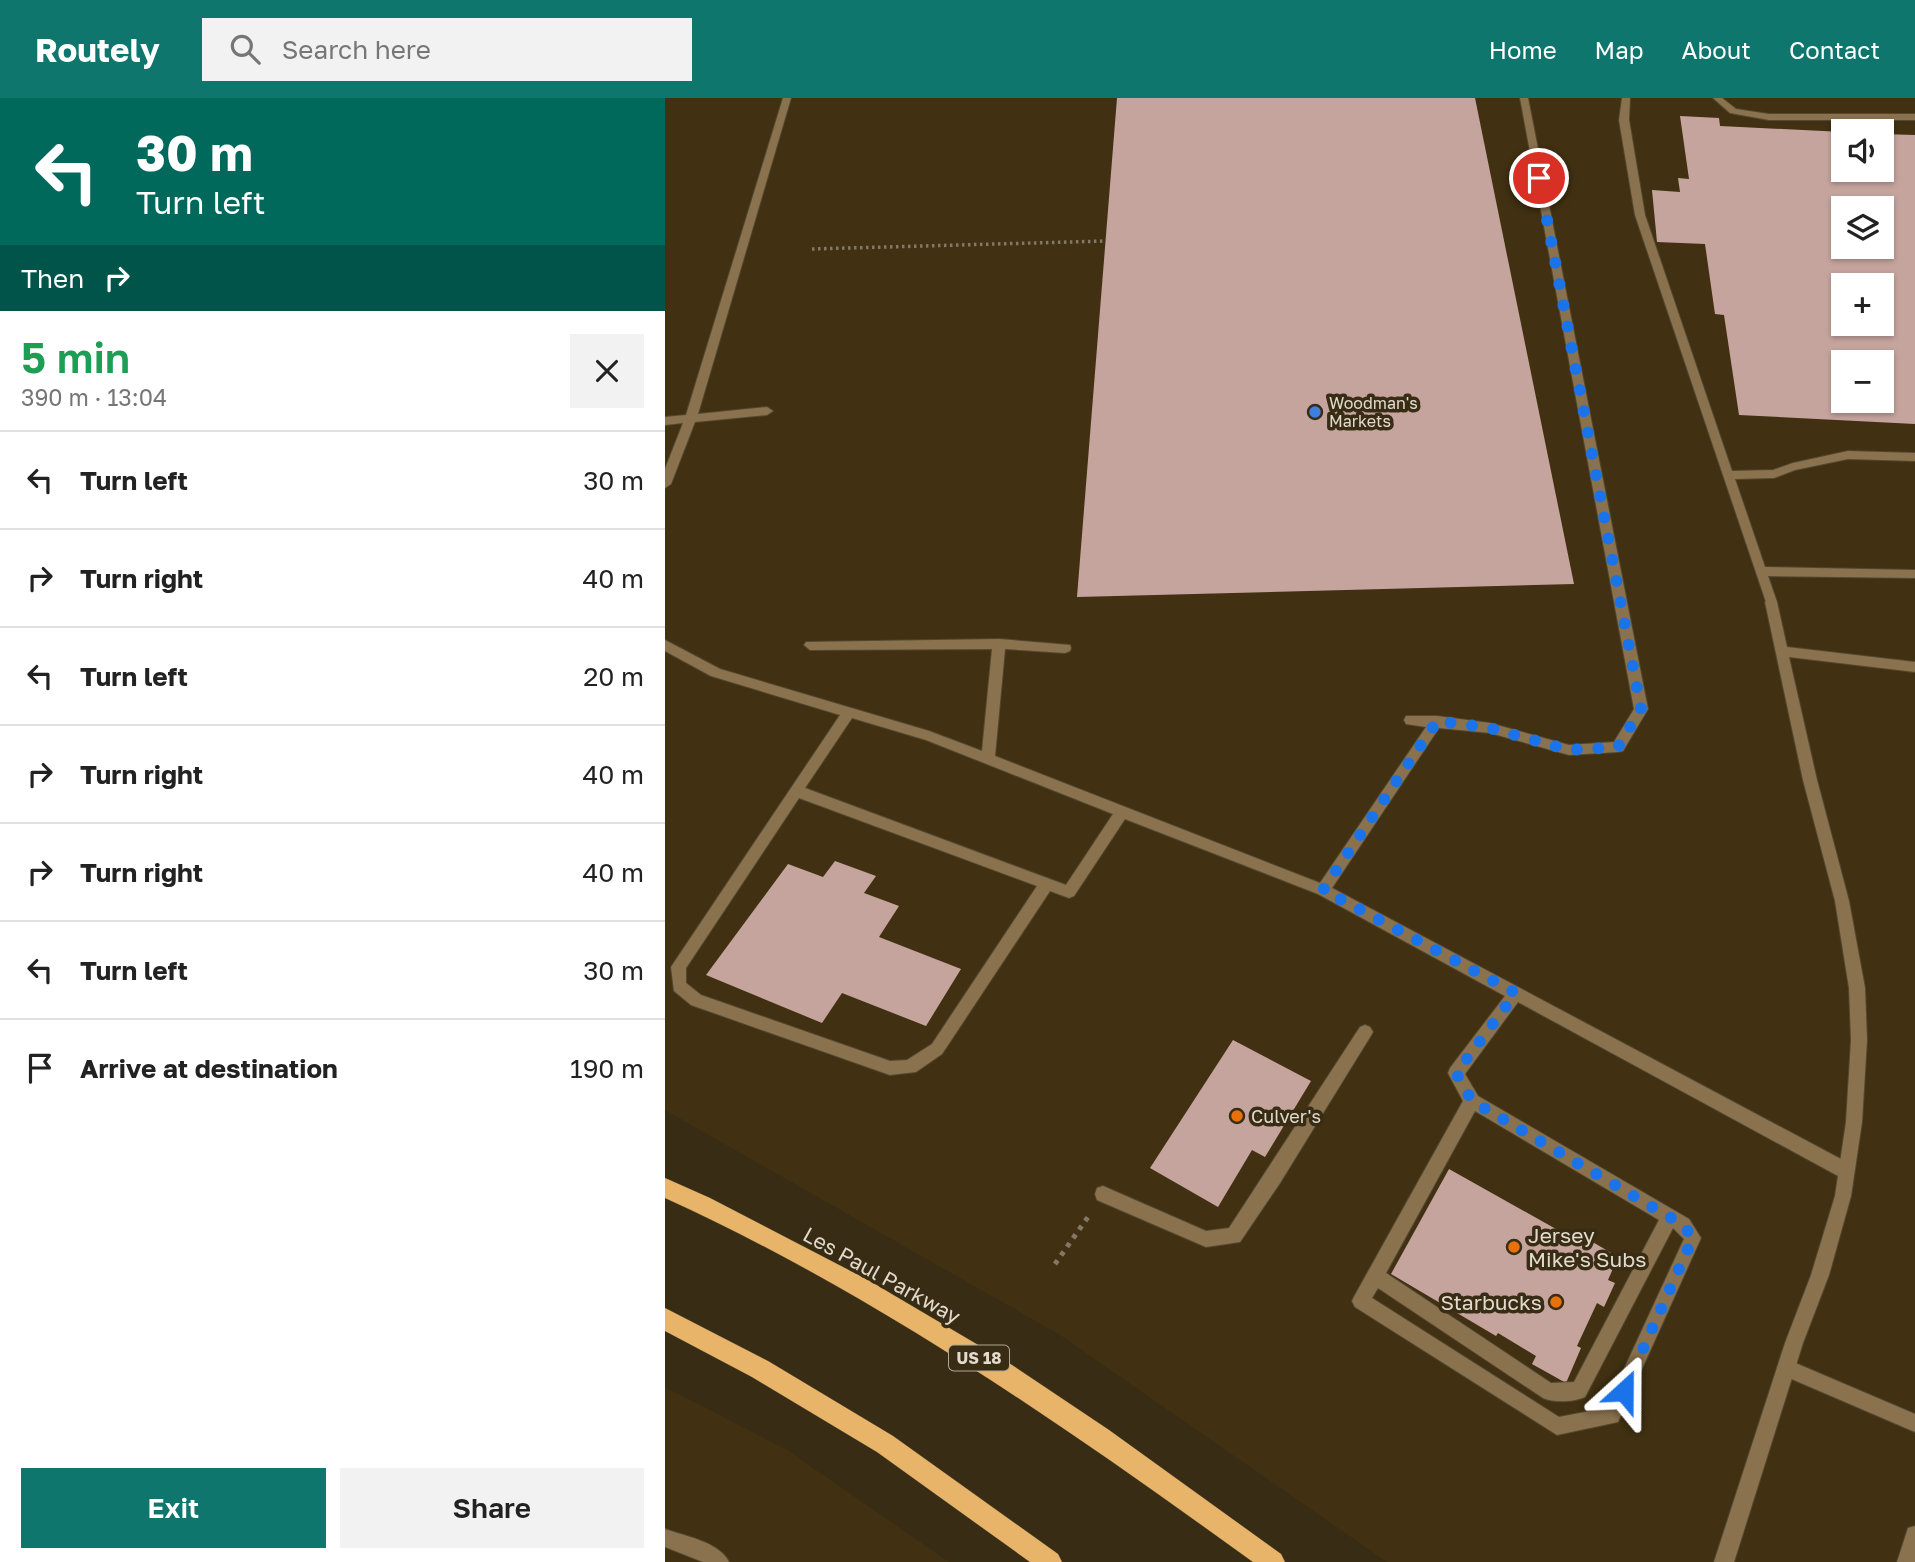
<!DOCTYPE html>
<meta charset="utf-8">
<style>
body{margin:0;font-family:"Golos Text",sans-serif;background:#f2f2f2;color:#222;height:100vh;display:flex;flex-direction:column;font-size:26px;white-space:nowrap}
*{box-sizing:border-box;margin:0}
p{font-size:23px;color:#767676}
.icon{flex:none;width:38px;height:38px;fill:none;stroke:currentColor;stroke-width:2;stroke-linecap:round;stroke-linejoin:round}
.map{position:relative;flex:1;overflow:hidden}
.sheet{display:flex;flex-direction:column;background:#fff;width:665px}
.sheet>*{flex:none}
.hud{background:#00695c;color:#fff;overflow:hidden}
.controls{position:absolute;left:1166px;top:21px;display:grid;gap:14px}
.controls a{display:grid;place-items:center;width:63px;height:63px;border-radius:0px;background:#fff;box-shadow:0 2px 5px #0004;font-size:35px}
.pin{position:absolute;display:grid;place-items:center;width:60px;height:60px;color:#fff;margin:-30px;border:4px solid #fff;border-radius:50%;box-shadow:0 2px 7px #0007}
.me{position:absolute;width:77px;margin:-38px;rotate:24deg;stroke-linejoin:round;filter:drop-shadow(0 0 5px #0008)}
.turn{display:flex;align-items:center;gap:24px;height:147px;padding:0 21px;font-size:32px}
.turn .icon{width:91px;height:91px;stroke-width:2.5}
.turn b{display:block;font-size:49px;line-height:60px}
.then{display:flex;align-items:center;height:66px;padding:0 21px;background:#0003;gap:14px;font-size:26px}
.round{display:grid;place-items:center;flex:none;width:74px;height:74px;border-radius:0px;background:#f2f2f2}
.summary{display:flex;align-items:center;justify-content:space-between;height:119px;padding:0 21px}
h1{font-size:42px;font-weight:600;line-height:52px;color:#1e9e55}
.button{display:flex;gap:14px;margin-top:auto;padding:14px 21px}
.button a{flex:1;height:80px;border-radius:0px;background:#0f766e;color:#fff;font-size:28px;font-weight:600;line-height:80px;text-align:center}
.button a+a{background:#f2f2f2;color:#222}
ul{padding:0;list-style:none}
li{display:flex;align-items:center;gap:21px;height:98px;padding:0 21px;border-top:2px solid #e0e0e0}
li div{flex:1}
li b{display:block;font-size:26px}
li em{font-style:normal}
header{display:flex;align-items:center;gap:42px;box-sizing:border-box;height:98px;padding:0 35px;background:#0f766e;color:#fff}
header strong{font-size:33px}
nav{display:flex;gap:38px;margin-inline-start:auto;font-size:24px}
.search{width:490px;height:63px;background:#f2f2f2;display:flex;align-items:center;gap:18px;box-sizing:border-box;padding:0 24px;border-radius:0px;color:#767676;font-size:26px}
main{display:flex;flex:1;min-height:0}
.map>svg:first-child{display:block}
.built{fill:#413112;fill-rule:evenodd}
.building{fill:#c6a49e;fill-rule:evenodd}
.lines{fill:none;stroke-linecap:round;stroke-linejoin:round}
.service-casing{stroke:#534831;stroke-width:2}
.minor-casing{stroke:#534831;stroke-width:2}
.primary-casing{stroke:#534831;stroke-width:1}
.path-far1{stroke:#837865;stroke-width:3.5;stroke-dasharray:2.5 3.5;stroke-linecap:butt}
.path{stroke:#837865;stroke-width:5;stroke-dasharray:4.5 6;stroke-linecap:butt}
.service{fill:#8a724f;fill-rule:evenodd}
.minor{fill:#8a724f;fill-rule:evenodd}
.primary{fill:#e7b46a;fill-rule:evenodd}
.route{stroke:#1a73e8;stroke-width:12;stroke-dasharray:0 21.6}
.shop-dot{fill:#3f7fe0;stroke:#382c14;stroke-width:2.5}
.food-dot{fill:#e8710a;stroke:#382c14;stroke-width:2.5}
.labels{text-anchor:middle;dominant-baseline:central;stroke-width:7;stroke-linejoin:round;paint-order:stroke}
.far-poi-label{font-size:16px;fill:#e2dacc;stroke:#382c14;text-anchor:start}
.shield{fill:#382c14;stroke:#afa695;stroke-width:2}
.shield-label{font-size:16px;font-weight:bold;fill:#e2dacc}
.poi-label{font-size:18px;fill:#e2dacc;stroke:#382c14;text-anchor:start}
.near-poi-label{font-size:21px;fill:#e2dacc;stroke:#382c14;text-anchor:start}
.near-street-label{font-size:21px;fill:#e2dacc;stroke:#382c14}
</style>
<header>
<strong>Routely</strong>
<div class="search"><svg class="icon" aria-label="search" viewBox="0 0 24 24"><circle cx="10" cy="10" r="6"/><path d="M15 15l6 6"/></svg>Search here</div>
<nav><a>Home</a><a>Map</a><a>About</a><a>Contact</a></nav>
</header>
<main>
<section class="sheet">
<div class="hud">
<div class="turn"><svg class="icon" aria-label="left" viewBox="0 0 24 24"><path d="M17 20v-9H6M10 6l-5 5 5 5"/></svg><div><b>30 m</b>Turn left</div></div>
<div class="then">Then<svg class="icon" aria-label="right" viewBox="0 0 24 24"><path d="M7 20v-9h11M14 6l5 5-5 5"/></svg></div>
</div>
<div class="summary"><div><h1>5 min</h1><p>390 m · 13:04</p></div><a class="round"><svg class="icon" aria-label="close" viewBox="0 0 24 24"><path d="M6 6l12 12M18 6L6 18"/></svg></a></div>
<ul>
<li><svg class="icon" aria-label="left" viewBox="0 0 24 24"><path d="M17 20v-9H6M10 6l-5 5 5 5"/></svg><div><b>Turn left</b></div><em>30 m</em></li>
<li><svg class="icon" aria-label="right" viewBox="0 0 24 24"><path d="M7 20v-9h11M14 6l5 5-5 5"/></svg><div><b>Turn right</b></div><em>40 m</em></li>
<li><svg class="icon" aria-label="left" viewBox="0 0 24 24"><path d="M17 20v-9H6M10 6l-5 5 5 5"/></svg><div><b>Turn left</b></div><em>20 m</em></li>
<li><svg class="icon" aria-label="right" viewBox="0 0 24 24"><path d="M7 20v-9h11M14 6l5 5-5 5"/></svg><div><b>Turn right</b></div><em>40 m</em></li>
<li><svg class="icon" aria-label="right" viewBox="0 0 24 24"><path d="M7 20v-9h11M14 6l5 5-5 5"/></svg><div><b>Turn right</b></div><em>40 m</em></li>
<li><svg class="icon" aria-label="left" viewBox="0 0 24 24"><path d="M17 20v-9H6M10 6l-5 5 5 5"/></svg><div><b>Turn left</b></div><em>30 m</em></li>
<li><svg class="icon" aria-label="arrive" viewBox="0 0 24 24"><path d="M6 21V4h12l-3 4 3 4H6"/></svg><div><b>Arrive at destination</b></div><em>190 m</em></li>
</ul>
<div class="button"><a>Exit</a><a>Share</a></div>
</section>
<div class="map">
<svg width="1250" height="1464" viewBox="0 0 1250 1464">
<rect width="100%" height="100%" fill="#382c14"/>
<path class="built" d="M0 0H1250V1464H722L395 1237 0 1012ZM1178 33H1216V72H1178ZM1178 110H1216V149H1178ZM1178 187H1216V226H1178ZM1178 264H1216V303H1178Z
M0 1289 122 1352 284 1464H0Z"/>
<path class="building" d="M452 0H810L909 486 412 499Z
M1015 18 1054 20 1055 28 1178 34V72H1216V36L1250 37V326L1074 317 1059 217 1050 216 1040 146 992 144 987 92 1015 94 1013 80 1024 81ZM1178 110H1216V149H1178ZM1178 187H1216V226H1178ZM1178 264H1216V303H1178Z
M170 763 211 778 199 795 234 808 214 839 296 871 261 928 177 895 157 925 41 877 123 766 158 779Z
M568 942 646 983 600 1059 587 1052 553 1109 485 1070Z
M784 1071 923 1149 926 1143 953 1159 943 1182 950 1185 939 1209 932 1205 912 1248 916 1250 901 1285 867 1266 871 1258 833 1235 831 1238 726 1176Z"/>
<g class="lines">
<defs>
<path id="service" d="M118 0H126L33 316 102 309 108 313 102 317 30 324 6 386 0 390V371L18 325 0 327V319L21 317Z
M855 0H863L983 611 958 653 953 654 904 657 825 635 774 630 667 790 1187 1067 1189 1073 1187 1079 1181 1081 1175 1079 853 904 800 976 813 998 1024 1121 1036 1140 953 1324 892 1337 690 1209 687 1203 690 1197 798 1003 783 975 785 970 840 898 653 796 460 721 409 798 404 800 385 793 277 956 251 974 225 977 26 907 9 893 6 869 175 617 46 578 0 553V542L55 571 264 633 317 653 327 551 145 552 139 547 141 544 334 541 405 547 406 550 405 553 400 555 340 551 330 658 655 785 761 629 741 626 739 622 741 618H772L825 625 904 647 949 644 969 611ZM187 620 261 642 448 716 401 787 140 690ZM134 700 372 788 267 946 242 962 225 963 36 897 21 885V870ZM810 1013 994 1122 909 1284 886 1285 721 1175ZM1008 1130 1019 1141 941 1310 894 1319 707 1200 713 1190 878 1300C889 1305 909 1304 920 1299Z
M957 0H965L964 22 980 117 1067 373 1108 372 1128 365 1183 353 1250 355V363L1183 361 1130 372 1109 380 1070 381 1100 469 1250 472V480L1103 478 1112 504 1106 509 1102 507 970 117 954 22Z
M1048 0H1057L1071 11 1104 16H1250V22H1104L1065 15Z
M700 927 705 929 708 934 705 939 615 1085 575 1144 541 1149 432 1102 430 1096 432 1090 438 1088 541 1133 564 1130 695 929Z
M1121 1261 1250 1316V1334L1115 1276 1112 1270 1115 1264Z
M1250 1428V1464H1232L1243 1430Z
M0 1431C19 1438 55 1444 64 1464H38L0 1449Z"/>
<path id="minor" d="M1106 499 1112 504 1122 549 1250 564V574L1124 559 1152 682 1184 803 1200 890 1202 942 1197 1024 1186 1098 1164 1177 1138 1245 1069 1464H1049L1120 1245 1146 1177 1170 1098 1181 1024 1186 942 1184 890 1170 803 1138 682 1100 504Z"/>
<path id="primary" d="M0 1080 45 1100 203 1182 347 1267 444 1332 616 1456 620 1464H588C401 1329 211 1196 0 1100Z
M0 1210 103 1263 228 1338 393 1456 397 1464H365L212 1354 87 1279 0 1233Z"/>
</defs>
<use href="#service" class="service-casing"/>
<use href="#minor" class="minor-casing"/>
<use href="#primary" class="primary-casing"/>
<path class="path-far1" d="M147 151 441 143"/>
<path class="path" d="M390 1166 423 1119"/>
<use href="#service" class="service"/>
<use href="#minor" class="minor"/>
<use href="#primary" class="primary"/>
</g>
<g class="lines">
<path class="route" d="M874 80 976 611 953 649 904 652 825 630 772 623 658 792 851 895 791 975 807 1003 1018 1127 1028 1140 959 1293"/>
</g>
<circle class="shop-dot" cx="650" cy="314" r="7"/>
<g class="food-dot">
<circle cx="572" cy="1018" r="7"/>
<circle cx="849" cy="1149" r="7"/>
<circle cx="891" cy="1204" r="7"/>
</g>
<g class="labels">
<g class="far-poi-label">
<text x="664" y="305">Woodman's<tspan x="664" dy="18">Markets</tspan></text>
</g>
<rect class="shield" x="284" y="1247.5" width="60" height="25" rx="5"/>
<g class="shield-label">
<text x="314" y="1260">US 18</text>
</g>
<g class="poi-label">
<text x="586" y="1018">Culver's</text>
</g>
<g class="near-poi-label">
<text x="863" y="1137">Jersey<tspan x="863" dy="24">Mike's Subs</tspan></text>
<text x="877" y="1204" text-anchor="end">Starbucks</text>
</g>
<g class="near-street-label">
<text transform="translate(217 1177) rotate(29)">Les Paul Parkway</text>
</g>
</g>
</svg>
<div class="controls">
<a><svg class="icon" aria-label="sound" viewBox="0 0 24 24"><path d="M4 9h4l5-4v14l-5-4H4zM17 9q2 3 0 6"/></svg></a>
<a><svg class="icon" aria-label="layers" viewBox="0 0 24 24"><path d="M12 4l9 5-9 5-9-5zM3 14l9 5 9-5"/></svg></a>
<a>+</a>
<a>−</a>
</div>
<div class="pin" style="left:874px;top:80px;background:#d93025"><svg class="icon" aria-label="arrive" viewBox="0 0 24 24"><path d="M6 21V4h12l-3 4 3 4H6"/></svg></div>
<svg class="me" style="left:959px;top:1293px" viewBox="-20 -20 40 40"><path d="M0-17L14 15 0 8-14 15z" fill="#1a73e8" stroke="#fff" stroke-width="4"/></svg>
</div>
</main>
